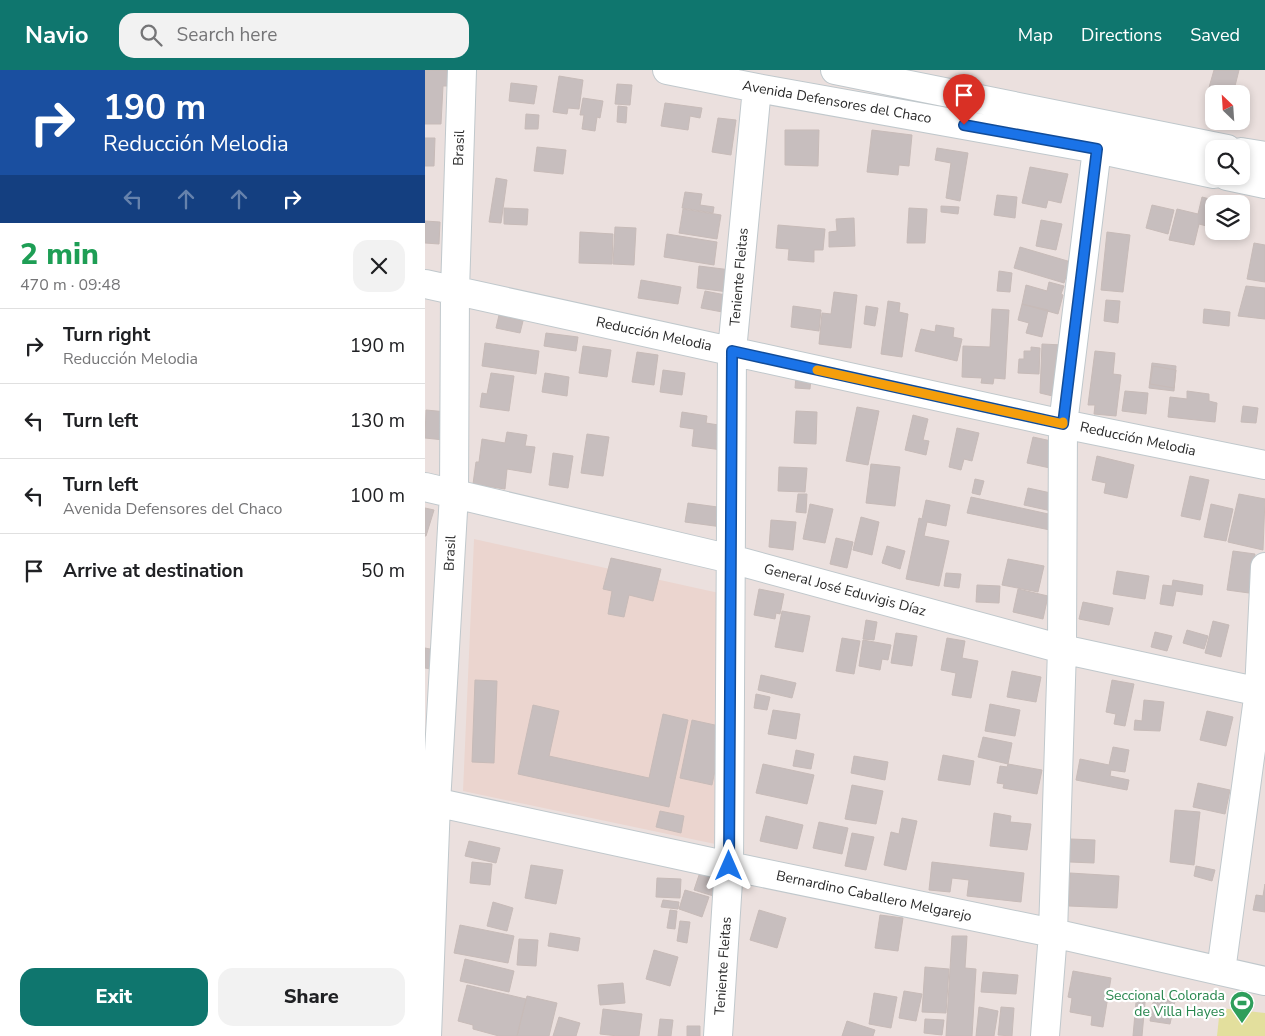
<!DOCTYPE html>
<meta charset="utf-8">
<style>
body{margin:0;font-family:"Nunito Sans",sans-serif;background:#f2f2f2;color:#202124;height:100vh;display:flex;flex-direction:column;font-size:19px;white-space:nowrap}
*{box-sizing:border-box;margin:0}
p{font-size:16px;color:#757577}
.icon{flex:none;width:28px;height:28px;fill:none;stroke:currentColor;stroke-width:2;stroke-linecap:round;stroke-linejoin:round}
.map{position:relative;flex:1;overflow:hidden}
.drawer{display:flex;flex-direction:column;background:#fff;width:425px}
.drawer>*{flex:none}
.hud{background:#1a4fa0;color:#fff;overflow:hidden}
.needle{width:32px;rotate:335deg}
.buttons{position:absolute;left:780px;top:15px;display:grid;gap:10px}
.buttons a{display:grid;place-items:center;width:45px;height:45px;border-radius:10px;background:#fff;box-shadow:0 2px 8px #0003;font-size:25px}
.pin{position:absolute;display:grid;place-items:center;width:42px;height:42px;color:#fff;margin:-51px -21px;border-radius:50% 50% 50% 0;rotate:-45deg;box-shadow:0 0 5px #0007}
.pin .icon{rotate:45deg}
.me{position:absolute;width:55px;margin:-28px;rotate:0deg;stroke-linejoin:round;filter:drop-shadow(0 0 4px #0008)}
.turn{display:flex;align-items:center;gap:18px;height:105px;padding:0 20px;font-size:22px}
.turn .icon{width:65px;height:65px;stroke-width:2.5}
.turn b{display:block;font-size:35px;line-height:42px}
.lanes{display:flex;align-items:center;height:48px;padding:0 20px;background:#0003;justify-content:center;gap:25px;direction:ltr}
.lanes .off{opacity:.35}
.round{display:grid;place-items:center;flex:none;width:52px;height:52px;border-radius:15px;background:#f2f2f2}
.overview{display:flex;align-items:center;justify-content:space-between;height:85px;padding:0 20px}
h1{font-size:30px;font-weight:800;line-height:38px;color:#1e9e55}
.primary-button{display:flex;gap:10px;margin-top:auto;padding:10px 20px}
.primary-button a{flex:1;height:58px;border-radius:15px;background:#0f766e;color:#fff;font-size:20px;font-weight:800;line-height:58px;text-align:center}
.primary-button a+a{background:#f2f2f2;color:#202124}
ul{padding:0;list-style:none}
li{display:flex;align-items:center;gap:15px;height:75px;padding:0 20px;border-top:1px solid #e0e0e0}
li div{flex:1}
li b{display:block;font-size:19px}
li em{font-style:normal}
header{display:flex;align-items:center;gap:30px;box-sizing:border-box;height:70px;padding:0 25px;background:#0f766e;color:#fff}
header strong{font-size:24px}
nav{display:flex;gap:28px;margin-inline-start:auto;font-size:18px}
.search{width:350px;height:45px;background:#f2f2f2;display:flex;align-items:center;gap:12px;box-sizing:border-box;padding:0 18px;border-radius:15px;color:#757577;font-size:19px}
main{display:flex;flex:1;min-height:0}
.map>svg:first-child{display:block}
.education{fill:#ebd5cf}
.pitch{fill:#e3df9d}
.building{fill:#c7bebe;stroke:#c7bbb8}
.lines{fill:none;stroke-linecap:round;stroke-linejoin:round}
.minor-casing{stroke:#c0c8cc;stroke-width:30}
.minor{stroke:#fff;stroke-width:28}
.route-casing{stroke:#114b97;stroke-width:12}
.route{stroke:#1a73e8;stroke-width:9}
.slow{stroke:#f59e0b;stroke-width:9}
.labels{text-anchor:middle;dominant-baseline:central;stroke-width:4.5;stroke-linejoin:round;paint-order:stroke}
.street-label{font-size:14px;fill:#2b2b2b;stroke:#fff}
.leisure-label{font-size:14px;fill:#27864d;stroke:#fff;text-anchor:end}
</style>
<header>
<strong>Navio</strong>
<div class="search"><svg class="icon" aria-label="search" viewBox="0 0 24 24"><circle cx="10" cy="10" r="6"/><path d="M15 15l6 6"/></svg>Search here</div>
<nav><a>Map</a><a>Directions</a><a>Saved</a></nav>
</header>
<main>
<section class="drawer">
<div class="hud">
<div class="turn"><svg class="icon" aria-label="right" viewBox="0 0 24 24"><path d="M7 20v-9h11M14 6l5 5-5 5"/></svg><div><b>190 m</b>Reducción Melodia</div></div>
<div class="lanes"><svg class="icon off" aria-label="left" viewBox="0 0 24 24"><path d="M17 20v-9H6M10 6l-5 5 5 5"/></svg><svg class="icon off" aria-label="ahead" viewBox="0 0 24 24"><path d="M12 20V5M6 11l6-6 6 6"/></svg><svg class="icon off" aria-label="ahead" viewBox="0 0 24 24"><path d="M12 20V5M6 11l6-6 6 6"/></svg><svg class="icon" aria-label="right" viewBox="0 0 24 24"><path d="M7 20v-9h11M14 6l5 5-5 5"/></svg></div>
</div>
<div class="overview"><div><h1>2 min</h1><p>470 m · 09:48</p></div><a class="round"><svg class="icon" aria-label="close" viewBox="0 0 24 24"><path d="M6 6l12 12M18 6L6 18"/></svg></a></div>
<ul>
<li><svg class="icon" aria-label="right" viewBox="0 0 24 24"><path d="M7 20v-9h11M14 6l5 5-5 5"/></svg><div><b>Turn right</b><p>Reducción Melodia</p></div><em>190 m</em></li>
<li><svg class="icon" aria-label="left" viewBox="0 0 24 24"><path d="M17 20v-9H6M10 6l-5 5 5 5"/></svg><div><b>Turn left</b></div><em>130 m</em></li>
<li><svg class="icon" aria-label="left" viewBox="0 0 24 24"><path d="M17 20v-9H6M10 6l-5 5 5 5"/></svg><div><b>Turn left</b><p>Avenida Defensores del Chaco</p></div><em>100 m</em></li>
<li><svg class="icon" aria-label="arrive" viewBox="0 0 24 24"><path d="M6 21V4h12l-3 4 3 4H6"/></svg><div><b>Arrive at destination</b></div><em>50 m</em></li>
</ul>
<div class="primary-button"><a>Exit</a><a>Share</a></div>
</section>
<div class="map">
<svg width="840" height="966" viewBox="0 0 840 966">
<rect width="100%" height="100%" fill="#ebe0de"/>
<path class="education" d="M49 469 294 523 295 775 38 721Z"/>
<path class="pitch" d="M795 938 840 943V966H792Z"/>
<path class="building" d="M0 0H30V16H18L16 54H0Z
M789 0H814L808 24H793L783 21Z
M134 6 158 10 154 39 143 38 142 44 128 42Z
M86 13 112 16 109 34 84 31Z
M192 14 207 15 205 35 190 34Z
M158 28 178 31 175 48 172 47 170 61 157 59 159 45H155Z
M240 33 277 38 275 48 265 46 263 60 236 56Z
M193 36 202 37 201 53 192 52Z
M101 44 114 45 113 59H100Z
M293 48 311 50 306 85 287 82Z
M360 60H394L393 96 360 95Z
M447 60 487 65 484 96 474 95 473 105 442 102Z
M0 68H10L9 96H0Z
M112 77 141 80 138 104 109 101Z
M512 78 543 83 535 131 521 128 526 93 510 90Z
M605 97 643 104 636 133 623 130 621 138 597 133Z
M71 108 82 110 76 153 64 152Z
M260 122 277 124 275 135 289 137 288 143 257 138Z
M572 125 592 127 590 148 569 145Z
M777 127 796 132 795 134H789V158L774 154 769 175 744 170 752 139 773 144Z
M727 135 749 140 743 164 721 158Z
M516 136 534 137 533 144 516 142Z
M79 138 103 139 102 155 79 154Z
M484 138 502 139 500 173H482Z
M258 139 296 145 292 169 254 163Z
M429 148 430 176 404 177V162L412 161 411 149Z
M616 150 637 154 631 180 611 176Z
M0 151 15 152 14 174 0 173Z
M353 155 400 159 398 180H389V192L363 190 364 179 351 178Z
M190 157 211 158 209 195 188 194Z
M155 162 188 164 187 194 154 193Z
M682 162 705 165 698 222 676 220Z
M242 164 292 172 289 195 239 187Z
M829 173 840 175V212L822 209Z
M595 177 646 192 639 213 589 198Z
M274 196 314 201 311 223 272 218Z
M574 201 587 203 585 222 572 221Z
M216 210 256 217 253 234 213 228Z
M624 212 639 216 636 224 638 225 633 244 597 234 601 215 622 221Z
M821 216 840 218V249L813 246Z
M280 221 311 227 308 244 276 238Z
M409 222 432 225 426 278 394 274 397 243 406 244Z
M681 230 695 231 693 253 679 251Z
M463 231 475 233 474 242 483 244 477 287 456 284Z
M597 234 623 240 617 267 601 263 604 253 593 250Z
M368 236 396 240 394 261 366 257Z
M441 236 453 238 450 256 439 254Z
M567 239 584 240 580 309 569 308 568 314 556 313 557 308 537 307 538 276 565 277Z
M779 239 805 242 804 256 778 253Z
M74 245 98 251 95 263 71 258Z
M511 255 529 258 528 267 537 269 532 291 490 281 496 259 510 262Z
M121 263 153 267 151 281 119 276Z
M60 273 114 281 111 304 57 296Z
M617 274 638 275 636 328 615 323Z
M158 276 186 280 182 307 154 303Z
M606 277 615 278 614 304 593 303 594 289H599V281H606Z
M670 281 690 283 688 304 696 305 691 346 669 344 670 335H663Z
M212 282 233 285 229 315 207 312Z
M727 293 751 296 749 321 724 318Z
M728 296 751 300 749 318 725 314Z
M238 300 260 303 257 325 235 322Z
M66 303 89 306 84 341 55 337 57 323 62 324Z
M120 303 144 307 142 326 117 322Z
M371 306 386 308 385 319 370 318Z
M700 321 723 323 721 344 697 341Z
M762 321 784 324V331L792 333 790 352 743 347 745 327 762 329Z
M818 336 833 338 831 353 816 352Z
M432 337 454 341 443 395 421 391Z
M1 340 22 342 19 370 0 368Z
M371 341 392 342 391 374 369 373Z
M257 342 282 346 281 353 300 356 297 380 267 376 269 359 255 357Z
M488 345 503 349 498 370 504 371 501 385 480 380Z
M532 358 554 363 547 391 539 389 536 400 524 397Z
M82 362 102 365 100 376 110 377 106 403 82 399 80 419 48 414 51 392H54L57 369 80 373Z
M162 364 184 367 178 406 156 403Z
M608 367 631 372 625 398 602 393Z
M128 383 148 386 143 418 124 415Z
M672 386 709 395 702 428 679 423 681 413 667 410Z
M446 394 475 397 470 436 441 433Z
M354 397 382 398 380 422 353 421Z
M765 406 784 410 775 450 756 446Z
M550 409 559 411 555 425 547 423Z
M603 418 635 425 631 442 599 435Z
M373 424H382L381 443 371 442Z
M814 424 840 429 838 480 803 472Z
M546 427 628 445 625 460 542 443Z
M501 430 525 435 521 456 502 452 499 466 524 471 514 516 481 509 494 448 497 449Z
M263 433 300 438 297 457 260 452Z
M385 434 408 439 400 473 378 469Z
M786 434 808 439 801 471 779 467Z
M0 438 9 440 1 466H0Z
M436 447 454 452 447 485 428 480Z
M346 450 371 452 368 480 344 477Z
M411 468 428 472 422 498 405 494Z
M462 476 480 481 475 499 457 493Z
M808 481 830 484 824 523 802 520Z
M186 488 236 499 228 531 204 525 199 547 183 544 187 521 178 519Z
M583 489 619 496 613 522 577 515Z
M692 501 724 506 720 529 688 524Z
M521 503 536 504 534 518 519 516Z
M748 510 778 515 777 525 751 521 748 536 735 534 738 515 747 516Z
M552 515 575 516 574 533 551 532Z
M334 519 359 524 355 544 351 543 350 549 329 545Z
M593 519 623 526 618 549 588 542Z
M658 532 688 538 684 555 654 549Z
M357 541 385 546 378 582 350 577Z
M441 550 452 552 449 570 438 569Z
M788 551 804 555 796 587 780 583Z
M762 560 783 566 779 579 758 573Z
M730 562 747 566 742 581 726 577Z
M471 563 492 566 487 596 466 593Z
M417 568 435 571 429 604 411 601Z
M522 568 540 571 537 588 553 591 546 628 527 625 531 603 516 600Z
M438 570 466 575 463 590 457 589 455 600 434 596Z
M0 578 10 580 6 599 0 598Z
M587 601 616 607 611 632 582 627Z
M336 605 371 613 367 628 333 620Z
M50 610 72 611 69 693 47 692Z
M687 610 709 614 700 656 689 654 691 644 681 642Z
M331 624 345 627 342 640 329 638Z
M719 630 739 632 735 661 709 660 710 650 717 651Z
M565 634 595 640 590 666 560 661Z
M108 635 134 641 124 686 224 708 238 644 263 650 244 737 93 704Z
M348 640 375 644 371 669 343 664Z
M782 641 808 647 801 676 775 670Z
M267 650 299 657 287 715 255 708Z
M558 667 587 673 583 694 553 687Z
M688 677 704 680 700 702 686 700 685 706 704 710 702 720 651 710 655 689 684 695Z
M371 680 389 684 386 699 368 696Z
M518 685 549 691 545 715 513 710Z
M429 686 463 692 460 710 426 703Z
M338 694 389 705 382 734 331 723Z
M583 694 617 700 612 724 578 718 579 714 572 713 575 696 582 697Z
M773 713 805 720 800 744 768 737Z
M427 715 458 721 451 754 420 749Z
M750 740 775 742 769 795 745 792Z
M235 741 259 746 256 763 231 757Z
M569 743 586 746 585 752 606 754 602 780 565 776Z
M341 746 378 755 372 779 335 771Z
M477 748 492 751 481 800 459 795 466 762 474 764Z
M394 752 423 758 417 784 388 778Z
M427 763 449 767 441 800 420 796Z
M646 769 670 770 669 793 645 792Z
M44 771 75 778 71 793 40 786Z
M47 792 67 794 65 815 45 813Z
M507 792 599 803 596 832 542 826 544 810 527 808 525 822 504 820Z
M106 795 138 800 131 834 100 828Z
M771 796 790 800 787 811 769 806Z
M275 802 300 809 295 828 269 820Z
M645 803 694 806 692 838 644 836Z
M232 808 256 809 255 828 231 827Z
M840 814V842L828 840 831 825 838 826Z
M260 820 284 827 277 847 254 839Z
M238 830 254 832 253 839 236 837Z
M68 832 88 838 82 861 62 856Z
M245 840 252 841 250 859 242 858Z
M334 840 361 848 352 878 325 870Z
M455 845 478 848 473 881 450 878Z
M255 851 265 852 262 873 252 871Z
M35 855 89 866 83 893 29 883Z
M125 863 155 868 153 881 123 876Z
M527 866H542L540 898 551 899 547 966H521Z
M94 869 113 870 111 896 92 895Z
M229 880 253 887 245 916 221 909Z
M40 889 89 901 84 922 35 911Z
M500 897 524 899 521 943 497 942Z
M648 901 686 908 678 957 666 955 667 946 645 942 647 928 643 927Z
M558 902 593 905 591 924 556 922Z
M198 913 200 933 175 935 173 915Z
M42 915 101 929 92 966H74L48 959V955L33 951Z
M479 921 497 924 491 951 474 948Z
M712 921 721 922 717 966H708Z
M449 923 472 927 466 958 444 954Z
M102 926 132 933 124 966H92Z
M729 927 750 931 745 954 725 951Z
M554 937 573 941 569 966H551Z
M576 937 589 938 587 966 573 965Z
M178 939 217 944 214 966H193L175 964Z
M134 947 155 953 151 966H128Z
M235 949 248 950 246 966H233Z
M500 949 519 950 517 965 499 963Z
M422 951 450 960 448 966H417Z
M262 956H275V966H262Z"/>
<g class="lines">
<defs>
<path id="minor" d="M242 0 332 18 672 79 789 104
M410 0 802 79
M816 82 840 86
M802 106 840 114
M0 214 638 354 840 395
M0 417 306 489 637 579 840 623
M0 730 304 796 628 863 840 911
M796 901 834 621 840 497
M2 966 11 733 29 424 30 221 37 0
M293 966 304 796 307 281 332 18
M620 966 628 863 637 579 638 354 672 79"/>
</defs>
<use href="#minor" class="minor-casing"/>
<use href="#minor" class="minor"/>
</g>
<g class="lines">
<defs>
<path id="route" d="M304 796 307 281 638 354 672 79 539 55"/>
</defs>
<use href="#route" class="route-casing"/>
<use href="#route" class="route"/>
<path class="slow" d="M392 300 638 354V352"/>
</g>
<defs>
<symbol id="stadium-pin" viewBox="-11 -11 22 30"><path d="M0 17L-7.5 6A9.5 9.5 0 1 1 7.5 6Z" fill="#2e9e5b" stroke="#fff"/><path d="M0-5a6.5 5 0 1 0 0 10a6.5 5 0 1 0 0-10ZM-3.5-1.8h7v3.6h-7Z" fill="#fff"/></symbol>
</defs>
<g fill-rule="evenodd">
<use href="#stadium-pin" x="803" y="919" width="28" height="38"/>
</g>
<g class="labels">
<g class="street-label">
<text transform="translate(412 32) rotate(10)">Avenida Defensores del Chaco</text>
<text transform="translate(34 78) rotate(-88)">Brasil</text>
<text transform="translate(314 207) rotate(-85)">Teniente Fleitas</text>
<text transform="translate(229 264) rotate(12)">Reducción Melodia</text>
<text transform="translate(713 369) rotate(12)">Reducción Melodia</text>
<text transform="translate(25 483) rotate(-87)">Brasil</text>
<text transform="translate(420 520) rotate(15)">General José Eduvigis Díaz</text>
<text transform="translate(449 826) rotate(12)">Bernardino Caballero Melgarejo</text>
<text transform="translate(298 896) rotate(-86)">Teniente Fleitas</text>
</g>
<g class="leisure-label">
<text x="800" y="925">Seccional Colorada<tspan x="800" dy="16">de Villa Hayes</tspan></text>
</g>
</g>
</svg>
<div class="buttons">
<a><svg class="needle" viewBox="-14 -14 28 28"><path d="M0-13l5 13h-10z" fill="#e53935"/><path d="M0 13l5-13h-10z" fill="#757577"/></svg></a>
<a><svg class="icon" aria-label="search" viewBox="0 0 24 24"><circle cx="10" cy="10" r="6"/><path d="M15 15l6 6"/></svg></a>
<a><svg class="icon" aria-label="layers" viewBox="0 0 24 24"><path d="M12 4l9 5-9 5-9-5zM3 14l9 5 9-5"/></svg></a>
</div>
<div class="pin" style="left:539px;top:55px;background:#d93025"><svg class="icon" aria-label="arrive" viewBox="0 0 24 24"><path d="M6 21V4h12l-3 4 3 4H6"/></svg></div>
<svg class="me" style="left:304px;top:796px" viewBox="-20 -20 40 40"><path d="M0-17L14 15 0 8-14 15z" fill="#1a73e8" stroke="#fff" stroke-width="4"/></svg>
</div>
</main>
